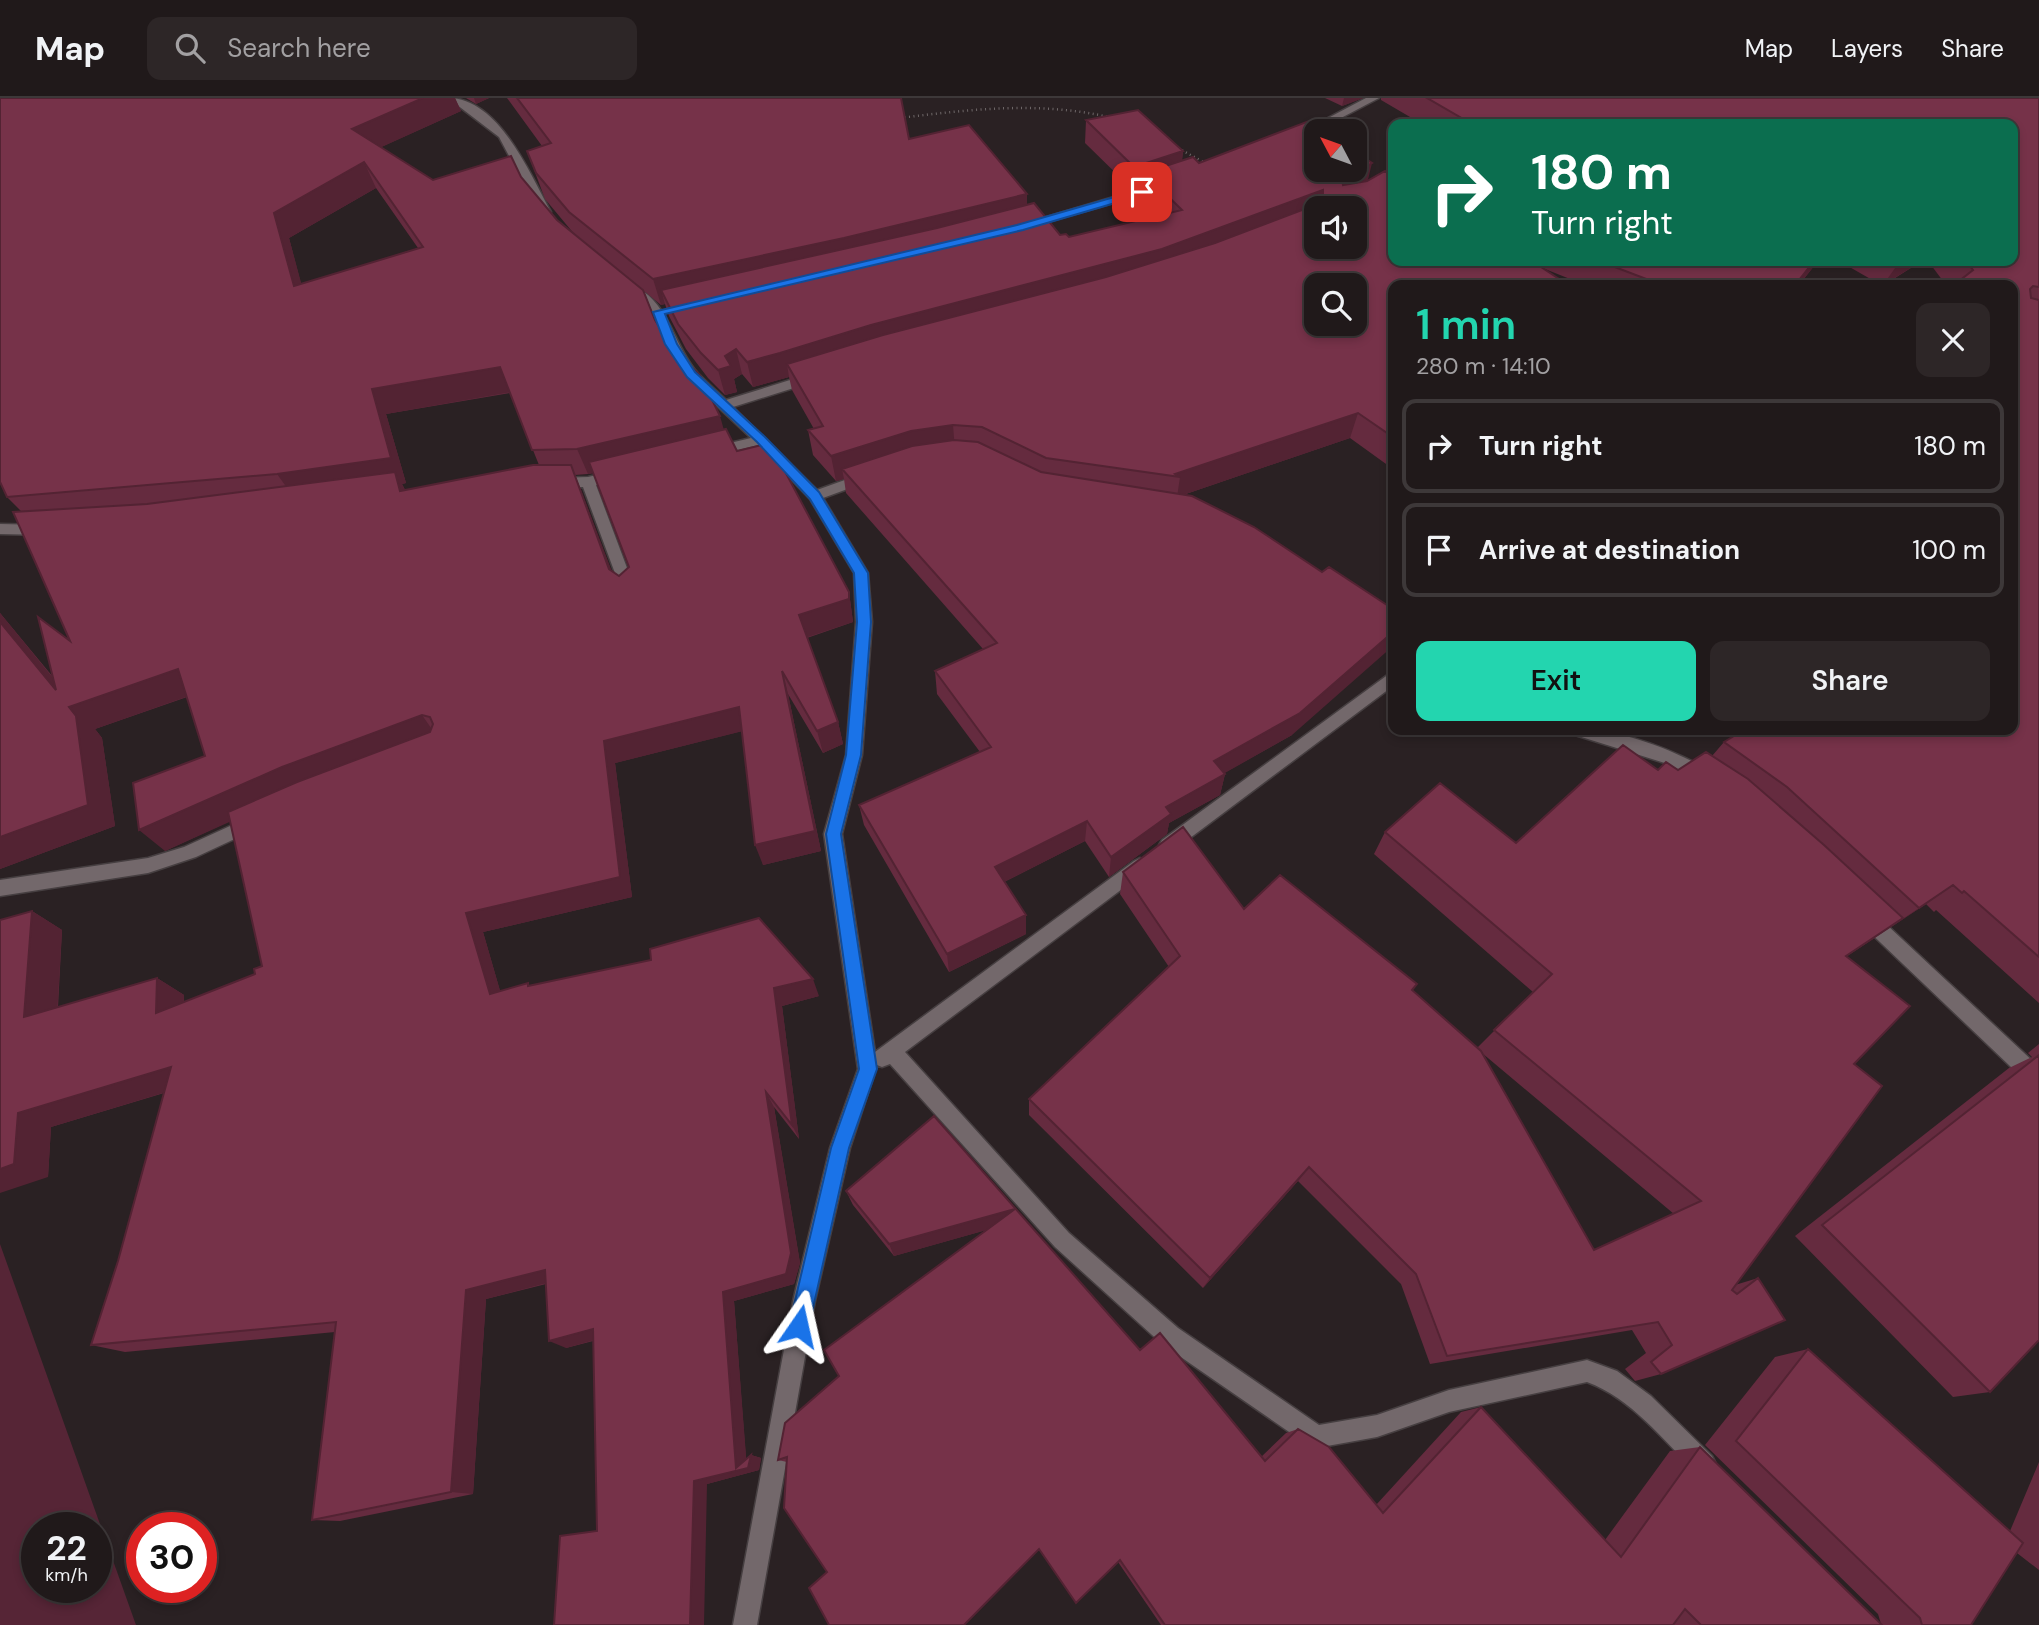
<!DOCTYPE html>
<meta charset="utf-8">
<style>
body{margin:0;font-family:"DM Sans",sans-serif;background:#2d2627;color:#f1f3f6;height:100vh;display:flex;flex-direction:column;font-size:26px;white-space:nowrap}
*{box-sizing:border-box;margin:0}
p{font-size:23px;color:#a2a0a2}
.icon{flex:none;width:38px;height:38px;fill:none;stroke:currentColor;stroke-width:2;stroke-linecap:round;stroke-linejoin:round}
.map{position:relative;flex:1;overflow:hidden}
.drawer{position:absolute;left:1388px;top:182px;width:630px;height:455px;display:flex;flex-direction:column;background:#20191a;border-radius:14px;box-shadow:0 4px 10px #0003,0 0 0 2px #3d3839}
.drawer>*{flex:none}
.banner{position:absolute;left:1388px;top:21px;width:630px;height:147px;border-radius:14px;box-shadow:0 4px 10px #0003,0 0 0 2px #3d3839;background:#0b6e4f;color:#fff;overflow:hidden}
.needle{width:46px;rotate:311deg}
.buttons{position:absolute;left:1304px;top:21px;display:grid;gap:14px}
.buttons a{display:grid;place-items:center;width:63px;height:63px;border-radius:14px;background:#20191a;box-shadow:0 4px 10px #0003,0 0 0 2px #3d3839;font-size:35px}
.speed{position:absolute;left:21px;top:1414px;display:flex;gap:14px;font-size:35px;font-weight:700;text-align:center}
.speed>*{display:grid;place-content:center;width:91px;height:91px;border-radius:50%;background:#20191a;box-shadow:0 4px 10px #0003,0 0 0 2px #3d3839;line-height:1}
.speed small{font-size:18px;font-weight:400}
.speed .limit{border:10px solid #d22;background:#fff;color:#111}
.pin{position:absolute;display:grid;place-items:center;width:60px;height:60px;color:#fff;margin:-30px;border-radius:14px;box-shadow:0 4px 10px #0006}
.me{position:absolute;width:77px;margin:-38px;rotate:11deg;stroke-linejoin:round;filter:drop-shadow(0 0 5px #0008)}
.turn{display:flex;align-items:center;gap:24px;height:147px;padding:0 28px;font-size:32px}
.turn .icon{width:91px;height:91px;stroke-width:2.5}
.turn b{display:block;font-size:49px;line-height:60px}
.round{display:grid;place-items:center;flex:none;width:74px;height:74px;border-radius:14px;background:#2d2627}
.head{display:flex;align-items:center;justify-content:space-between;height:119px;padding:0 28px}
h1{font-size:42px;font-weight:600;line-height:52px;color:#23d5af}
.action{display:flex;gap:14px;margin-top:auto;padding:14px 28px}
.action a{flex:1;height:80px;border-radius:14px;background:#23d5af;color:#111;font-size:28px;font-weight:600;line-height:80px;text-align:center}
.action a+a{background:#2d2627;color:#f1f3f6}
ul{padding:0;list-style:none}
li{display:flex;align-items:center;gap:21px;height:94px;margin:0 14px 10px;padding:0 14px;border:4px solid #3d3839;border-radius:14px}
li div{flex:1}
li b{display:block;font-size:26px}
li em{font-style:normal}
header{display:flex;align-items:center;gap:42px;box-sizing:border-box;height:98px;padding:0 35px;background:#20191a;border-bottom:2px solid #3d3839}
header strong{font-size:33px}
nav{display:flex;gap:38px;margin-inline-start:auto;font-size:24px}
.search{width:490px;height:63px;background:#2d2627;display:flex;align-items:center;gap:18px;box-sizing:border-box;padding:0 24px;border-radius:14px;color:#a2a0a2;font-size:26px}
.map>svg:first-child{display:block}
.green{fill:#562536;fill-rule:evenodd}
.lines{fill:none;stroke-linecap:round;stroke-linejoin:round}
.minor-casing{stroke:#463f41;stroke-width:3}
.path{stroke:#6e6768;stroke-width:2.5;stroke-dasharray:1 3.5;stroke-linecap:butt}
.minor{fill:#73686b;fill-rule:evenodd}
.wall{fill:#652b3f;fill-rule:evenodd}
.shaded-wall{fill:#532333}
.building{fill:#763249;stroke:#532333;stroke-width:2;fill-rule:evenodd}
.route{fill:#1a73e8;stroke:#114b97;stroke-width:2}
</style>
<header>
<strong>Map</strong>
<div class="search"><svg class="icon" aria-label="search" viewBox="0 0 24 24"><circle cx="10" cy="10" r="6"/><path d="M15 15l6 6"/></svg>Search here</div>
<nav><a>Map</a><a>Layers</a><a>Share</a></nav>
</header>
<div class="map">
<svg width="2039" height="1527" viewBox="0 0 2039 1527">
<rect width="100%" height="100%" fill="#2a2123"/>
<path class="green" d="M0 1146 136 1527H0ZM37 1430H96V1489H37Z"/>
<g class="lines">
<defs>
<path id="minor" d="M448 0C499 0 530 76 551 114L549 116 539 114 499 39Z
M1366 0H1379L1303 40 1294 38Z
M1164 84 1170 87 1168 89 1030 129 1020 127Z
M631 187C667 200 673 245 695 272 704 283 716 292 726 302L806 277H816V283L733 309 817 392 867 374 874 379 872 382 823 400 868 475 872 524 862 657 842 736 875 954 1134 763 1140 760 1146 763 1149 768 1146 773 905 954 1069 1135 1178 1230 1319 1327 1377 1317 1449 1292 1587 1262 1617 1273 1651 1298 1712 1358 1716 1366 1712 1374 1704 1378 1696 1374C1663 1342 1631 1300 1587 1284L1449 1314 1377 1339 1316 1350 1308 1347 1162 1246 1055 1149 890 966 882 969 877 967 850 1050 815 1203 757 1527H733L793 1203 830 1050 858 971 824 736 846 657 856 524 854 475 810 401 758 347 714 358 709 356V350L751 340 686 279 665 246 652 216 625 191Z
M618 372 625 377 623 380 596 387 636 494 629 499 622 494 583 389 556 390 549 385 556 380 588 379Z
M0 426 45 427 52 432 45 437 0 436Z
M1393 573V588L1174 752 1168 754 1162 752 1159 747 1162 742Z
M1573 632C1620 630 1670 651 1711 673L1713 678 1711 683 1705 685 1668 666 1575 637Z
M252 718 258 720 261 725 258 730 196 759 148 775 0 798V782L148 760 184 749Z
M1866 811 1872 813 2039 969V991L2032 989 1860 825 1857 819 1860 813Z"/>
</defs>
<use href="#minor" class="minor-casing"/>
<path class="path" d="M900 20C972 11 1042 3 1113 20
M1178 50 1207 66"/>
<use href="#minor" class="minor"/>
</g>
<path class="wall" d="M0 0H455L461 13 381 49 433 82 521 79 557 122 575 137 545 101 527 53 542 48 507 0H901L909 41 1027 96V107L1060 137 1069 139 1159 118 1141 100 1143 88 1132 91 1085 45 1086 22 1183 53 1182 63 1368 83 1393 163H1818L1799 187H1585L1545 171 1393 187V371L1350 340 1183 397 1292 637 1224 675 1225 676 1220 697 1169 725 1167 736 1109 779 1085 743 1004 784 1026 817V836L949 874 864 727 859 707 980 654 937 596 935 573 983 551 846 395 844 381 836 383 813 357 808 332 814 331 792 292 789 279 753 289 742 276 734 281 737 294 725 297 708 280 686 251 669 218 665 206 661 207 644 193 655 222 737 353 849 494 853 524 807 540 838 624 843 646 823 655 788 596 821 753 763 767 742 633 615 665 632 799 483 834 500 893 528 885 530 888 819 898 782 908 799 1041 774 1009 800 1165 794 1186 734 1203 746 1361 751 1357 761 1360 759 1372 707 1386 597 1433 593 1243 566 1250 546 1186 486 1201 473 1396 340 1423 312 1422 335 1234 125 1254 91 1247 118 1163 164 995 51 1029 48 1079 32 813 62 832 58 909 157 880 184 897V904L255 876 262 868 230 723 165 753 205 658 187 599 95 631 102 640 115 728 0 771V515L53 579 70 543 21 413 7 399ZM376 90 418 150 301 186 289 140ZM510 295 539 367 405 392 402 386 406 385 386 316ZM594 375 629 469 619 478 611 472 575 377 588 376Z
M466 0H489L476 6Z
M1325 0H1363L1342 8Z
M1381 0H2039V905L1936 812 1934 814 1926 806 1847 858 1854 966 1735 1187 1758 1180 1661 1276 1635 1283 1625 1271 1646 1255 1632 1232 1430 1266 1401 1186 1298 1083 1203 1190 1029 1017V1001L1169 869 1120 796 1123 774 1244 811 1412 893 1477 950 1533 894 1374 756 1385 734 1516 745 1658 672H1678L1712 658 1724 644 1737 636 1732 632H2012V187H1946L1928 163H2012V26H1422L1381 2ZM1482 955 1674 1116 1594 1152Z
M1839 163H1922L1884 187H1881Z
M2039 946V1242L1990 1294 1953 1299 1795 1138 2009 970 2032 959 2028 955Z
M934 1018 1140 1252 1261 1359 1286 1335 1298 1331 1376 1407 1461 1314 1481 1309 1605 1442 1670 1353 1700 1349 1881 1526 1878 1516 1705 1347 1775 1259 1808 1251 2010 1433 2039 1364V1472L2017 1455 1971 1527H1161L1118 1464 1039 1452 827 1474 787 1364 778 1362 839 1278 986 1132 894 1158 853 1107 846 1093Z"/>
<path class="shaded-wall" d="M423 0H455L461 13 364 57 352 31Z
M474 0H489L476 6Z
M1344 0H1363L1342 8Z
M1183 53 1180 76 1144 75 1143 88 1132 91 1134 69Z
M364 64 376 90 289 140 309 214 294 188 274 115Z
M1372 65 1366 90 1336 108 1342 82Z
M1323 92 1319 110 1159 176 787 266 789 279 753 289 747 264Z
M1027 96V122L661 192 665 206 661 207 653 181Z
M1814 163H1818L1799 187H1795Z
M1900 163H1922L1883 187Z
M736 251 742 276 734 281 737 294 725 297 718 272 725 258Z
M500 269 511 294 386 316 406 385 402 386 409 399 295 401 277 376 372 291Z
M1358 315 1350 340 1177 399 1180 379 1175 376Z
M720 318 727 343 588 376 577 351Z
M953 327 955 352 842 371 844 381 836 383 831 358 911 333Z
M571 367 581 392 620 495 609 471Z
M849 494 853 524 805 540 799 517Z
M0 515 75 607 178 571 200 594 95 631 102 640 115 728 0 771V739L56 592 0 524Z
M1393 534V548L1292 637 1209 684 1214 663Z
M782 573 788 596 821 753 763 767 755 747Z
M739 609 747 632 615 665 632 799 483 834 506 913 490 896 466 815 604 643Z
M422 617 438 640 303 691 165 753 139 732 282 669Z
M838 624 843 646 823 655 817 633Z
M1225 676 1220 697 1169 725 1167 736 1109 779 1111 759 1166 709Z
M1087 723 1085 743 996 788 995 769Z
M1953 787 1926 806 1892 828 1919 810Z
M32 813 62 832 56 935 24 919Z
M1026 817V836L949 874 947 856Z
M1903 820 1873 841 1817 878 1846 858Z
M157 880 184 897 183 932 156 915Z
M813 881 819 898 782 908 799 1041 792 1027 774 890Z
M171 969 199 984 51 1029 48 1079 0 1095V1071L18 1015Z
M766 994 774 1009 800 1165 794 1186 734 1203 747 1370 751 1357 761 1360 759 1372 707 1386 704 1527H690L694 1383 736 1370 723 1194Z
M1309 1069 1298 1083 1203 1190 1210 1180Z
M1015 1111V1124L894 1158 889 1146Z
M545 1172 562 1181 486 1201 473 1396 451 1394 466 1192Z
M593 1231 609 1238 566 1250 549 1243Z"/>
<path class="building" d="M0 0H423L352 31 433 82 511 58 521 79 557 122 643 192 655 222 676 255 700 277 720 318 577 351 532 352 500 269 372 291 391 360 277 376 7 399 0 384ZM364 64 423 149 294 188 274 115Z
M517 0H901L909 41 969 27 1027 96 844 140 653 181 569 114 536 75 527 53 551 45Z
M1427 0H2039V189L2033 188 2030 191 2031 200 2039 202V859L1964 793 1962 795 1953 787 1919 810 1787 689 1724 644 1744 632H2012V187H1954L1973 172 1966 163H2012V26H1472Z
M1138 12 1183 53 1134 69 1086 22Z
M1309 23 1324 33H1316V72H1354V53L1372 65 1342 82 1343 87 1367 83 1385 73 1393 78V163H1532L1568 187H1393V339L1358 315 1175 376 1180 379 1046 360 982 329 953 327 911 333 831 358 808 332 823 328 787 266 883 237 1106 179 1215 145 1323 104V92L1162 151 871 227 780 255 747 264 736 251 725 258 731 268 718 272 701 255 678 226 661 192 937 130 1034 105 1060 137 1066 136 1069 139 1182 112 1144 75 1193 59 1199 65ZM1316 110H1354V149H1316ZM1316 187H1354V226H1316Z
M1599 163H1814L1795 187H1662Z
M726 331 737 353 770 345 849 494V501L799 517 838 624 817 633 782 573 815 733 755 747 739 609 604 643 620 779 466 815 490 896 528 885V888L651 862 650 851 759 820 813 881 774 890 792 1027 766 994 791 1155 786 1176 723 1194 736 1370 751 1357 748 1370 694 1383 690 1527H554L560 1438 597 1433 593 1231 549 1243 545 1172 466 1192 451 1394 312 1422 336 1224 91 1247 118 1163 171 969 18 1015 14 1066 0 1071V822L32 813 24 919 157 880 156 915 255 876 254 871 262 868 228 714 297 684 430 634 433 626 430 619 422 617 282 669 139 732 133 685 205 658 178 571 69 609 76 618 88 707 0 739V524L56 592 38 519 70 543 13 414 147 406 395 374 400 393 533 367H571L609 471 619 478 629 469 589 364Z
M954 342 978 344 1041 374 1192 398 1254 429 1322 474 1329 469 1393 511V534L1300 615 1214 663 1225 676 1166 709 1171 716 1111 759 1087 723 995 769 1026 817 947 856 859 707 991 649 935 573 997 545 842 371 912 348Z
M1623 647 1658 672 1666 664 1678 672 1706 654 1748 681 1824 747 1903 820 1846 858 1910 908 1854 966 1882 988 1732 1192 1737 1196 1758 1180 1785 1222 1661 1276 1651 1264 1672 1247 1658 1224 1447 1258 1416 1176 1309 1069 1210 1180 1029 1001 1180 858 1123 774 1183 729 1244 811 1280 777 1417 886 1412 892 1481 953 1594 1152 1701 1103 1494 932 1552 876 1385 734 1440 685 1516 745Z
M2039 957V1242L1990 1294 1822 1127Z
M934 1018 1140 1252 1160 1235 1265 1363 1298 1331 1329 1349 1383 1415 1481 1309 1621 1459 1700 1349 1882 1527H1701L1685 1511 1673 1527H1165L1120 1462 1076 1505 1039 1451 964 1527H829L809 1490 827 1474 784 1410 787 1359 778 1362 785 1325 839 1278 824 1252 1015 1111 889 1146 846 1093Z
M1808 1251 2023 1445 1971 1527H1922L1920 1520 1736 1343Z"/>
<path class="route" d="M1142 91 1146 92V96L1023 132 665 216 677 246 695 274 765 339 819 394 868 475 871 524 861 657 841 736 877 971 849 1050 809 1228 806 1235 799 1238 792 1235 789 1228 831 1050 859 971 826 736 846 657 857 524 854 475 810 401 757 344 687 279 665 246 653 214 1017 127Z"/>
</svg>
<div class="buttons">
<a><svg class="needle" viewBox="-14 -14 28 28"><path d="M0-13l5 13h-10z" fill="#e53935"/><path d="M0 13l5-13h-10z" fill="#a2a0a2"/></svg></a>
<a><svg class="icon" aria-label="sound" viewBox="0 0 24 24"><path d="M4 9h4l5-4v14l-5-4H4zM17 9q2 3 0 6"/></svg></a>
<a><svg class="icon" aria-label="search" viewBox="0 0 24 24"><circle cx="10" cy="10" r="6"/><path d="M15 15l6 6"/></svg></a>
</div>
<div class="speed"><div>22<small>km/h</small></div><div class="limit">30</div></div>
<div class="pin" style="left:1142px;top:94px;background:#d93025"><svg class="icon" aria-label="arrive" viewBox="0 0 24 24"><path d="M6 21V4h12l-3 4 3 4H6"/></svg></div>
<svg class="me" style="left:799px;top:1228px" viewBox="-20 -20 40 40"><path d="M0-17L14 15 0 8-14 15z" fill="#1a73e8" stroke="#fff" stroke-width="4"/></svg>
<div class="banner">
<div class="turn"><svg class="icon" aria-label="right" viewBox="0 0 24 24"><path d="M7 20v-9h11M14 6l5 5-5 5"/></svg><div><b>180 m</b>Turn right</div></div>
</div>
<section class="drawer">
<div class="head"><div><h1>1 min</h1><p>280 m · 14:10</p></div><a class="round"><svg class="icon" aria-label="close" viewBox="0 0 24 24"><path d="M6 6l12 12M18 6L6 18"/></svg></a></div>
<ul>
<li><svg class="icon" aria-label="right" viewBox="0 0 24 24"><path d="M7 20v-9h11M14 6l5 5-5 5"/></svg><div><b>Turn right</b></div><em>180 m</em></li>
<li><svg class="icon" aria-label="arrive" viewBox="0 0 24 24"><path d="M6 21V4h12l-3 4 3 4H6"/></svg><div><b>Arrive at destination</b></div><em>100 m</em></li>
</ul>
<div class="action"><a>Exit</a><a>Share</a></div>
</section>
</div>
